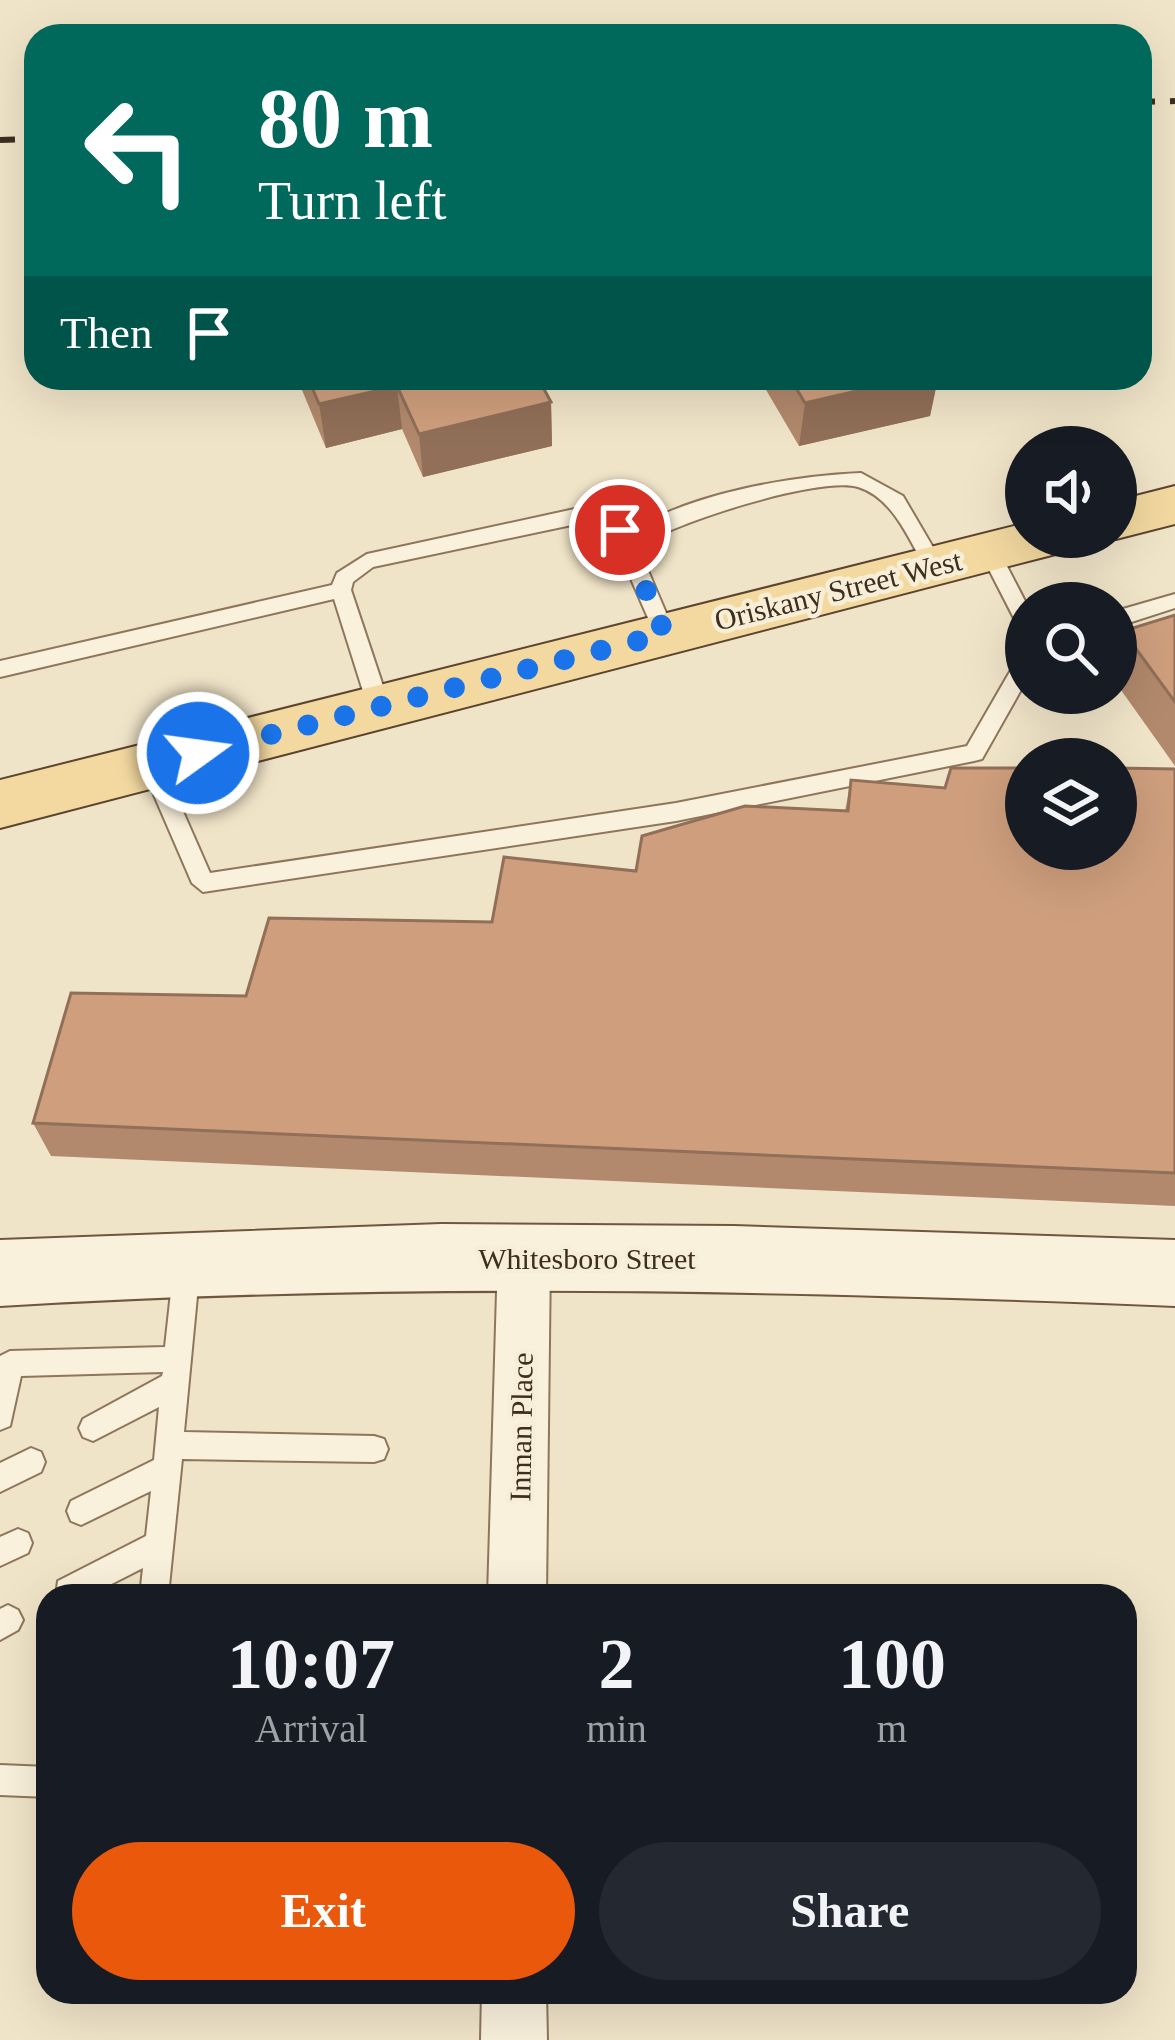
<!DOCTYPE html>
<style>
body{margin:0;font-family:Georgia,serif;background:#242831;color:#f1f3f6;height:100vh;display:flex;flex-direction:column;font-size:45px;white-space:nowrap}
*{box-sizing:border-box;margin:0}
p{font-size:39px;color:#9ea1a6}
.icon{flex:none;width:66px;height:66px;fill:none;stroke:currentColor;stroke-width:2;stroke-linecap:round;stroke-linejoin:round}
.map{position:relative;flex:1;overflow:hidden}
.details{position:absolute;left:36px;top:1584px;width:1101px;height:420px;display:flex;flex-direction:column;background:#171b24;border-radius:36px;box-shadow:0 12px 48px #0002}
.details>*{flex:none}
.guide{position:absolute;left:24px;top:24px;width:1128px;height:366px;border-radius:36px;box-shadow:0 12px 48px #0002;background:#00695c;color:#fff;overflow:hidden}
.tools{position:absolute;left:1005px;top:426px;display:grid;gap:24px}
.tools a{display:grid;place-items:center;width:132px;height:132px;border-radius:50%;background:#171b24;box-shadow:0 12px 48px #0002;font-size:60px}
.pin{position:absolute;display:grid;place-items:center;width:102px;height:102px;color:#fff;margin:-51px;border:6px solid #fff;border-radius:50%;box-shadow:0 3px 12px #0007}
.me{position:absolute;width:132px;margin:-66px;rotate:76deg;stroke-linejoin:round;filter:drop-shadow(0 0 9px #0008)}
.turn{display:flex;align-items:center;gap:42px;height:252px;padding:0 36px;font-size:54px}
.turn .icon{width:156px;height:156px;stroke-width:2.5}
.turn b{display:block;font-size:84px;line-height:102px}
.then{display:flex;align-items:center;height:114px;padding:0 36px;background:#0003;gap:24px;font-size:45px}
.eta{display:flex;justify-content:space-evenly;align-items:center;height:204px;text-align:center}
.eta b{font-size:72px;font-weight:700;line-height:84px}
.primary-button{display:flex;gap:24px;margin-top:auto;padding:24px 36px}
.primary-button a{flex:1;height:138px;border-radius:72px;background:#ea580c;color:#fff;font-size:48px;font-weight:700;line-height:138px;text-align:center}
.primary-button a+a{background:#242831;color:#f1f3f6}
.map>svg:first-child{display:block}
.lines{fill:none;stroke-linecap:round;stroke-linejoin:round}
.lane-casing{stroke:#8d765c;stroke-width:4}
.street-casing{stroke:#8d765c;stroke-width:4}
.secondary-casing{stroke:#6f573f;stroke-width:4}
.primary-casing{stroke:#5b4430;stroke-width:4}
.lane{fill:#faf1dc;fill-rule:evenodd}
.street{fill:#faf1dc;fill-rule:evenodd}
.secondary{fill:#faf1dc;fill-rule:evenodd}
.primary{fill:#f3d9a0;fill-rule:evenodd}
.rail{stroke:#3d2e20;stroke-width:6;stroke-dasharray:15 15;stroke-linecap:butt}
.wall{fill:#b2896c}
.shaded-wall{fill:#916f58}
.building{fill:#cf9f7d;stroke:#916f58;stroke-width:3}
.route{stroke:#1a73e8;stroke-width:21;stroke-dasharray:0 37.8}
.labels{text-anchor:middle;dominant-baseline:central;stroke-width:9;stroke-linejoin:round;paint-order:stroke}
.street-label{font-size:30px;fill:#3d2e20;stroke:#f7eed8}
</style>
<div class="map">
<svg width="1175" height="2040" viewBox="0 0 1175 2040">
<rect width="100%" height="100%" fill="#f0e4c8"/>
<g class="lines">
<defs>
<path id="lane" d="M861 473 903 496 944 566 941 571H927C910 542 894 498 858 487 819 476 672 523 638 547L675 634 665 642 655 634 611 533 600 519 373 567 353 582 351 590 390 707 379 715 368 707 334 599 0 677V661L332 585 337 573 367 554 593 505 613 508 631 532C689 493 792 476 861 473Z
M990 545 997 547 1026 603V631L1019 628 980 552Z
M1175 594V608L1116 627V611Z
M1026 654V681L982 759 974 761 676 821 203 892 192 883 141 765 144 759H160L210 873 676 803 967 746 1019 656Z
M187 1253 196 1257 200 1265 184 1432 374 1436 384 1439 388 1449 384 1459 374 1462 182 1459 168 1596H140L143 1568 88 1596H56L58 1581 146 1536 151 1491 81 1525 71 1521 67 1511 71 1501 154 1460 159 1407 93 1441 83 1437 79 1428 83 1419 162 1376 163 1372 21 1376 10 1426 0 1430V1356L10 1351 165 1347 174 1265 178 1257Z
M31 1448 41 1452 45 1462 41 1472 0 1492V1463Z
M18 1529 28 1533 32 1543 28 1553 0 1566V1537Z
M8 1605 18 1610 23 1620 18 1630 0 1640V1609Z
M0 1765 48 1767V1797L0 1795Z"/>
<path id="street" d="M524 1234 542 1241 550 1258 546 1596H488L498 1258 506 1241Z
M482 1992H546L547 2040H481Z"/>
<path id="secondary" d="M441 1224 734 1226 1175 1240V1306C783 1290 392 1282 0 1306V1240Z"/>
<path id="primary" d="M1175 486V524L1116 539 1109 537H1116V501Z
M1026 523V537H1075L1067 551 1048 556 0 828V780Z"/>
</defs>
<use href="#lane" class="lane-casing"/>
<use href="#street" class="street-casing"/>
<use href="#secondary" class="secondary-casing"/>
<use href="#primary" class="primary-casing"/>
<use href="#lane" class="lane"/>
<use href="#street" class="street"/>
<use href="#secondary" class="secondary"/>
<use href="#primary" class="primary"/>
<path class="rail" d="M1140 102 1175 101
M0 140 36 139"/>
</g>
<path class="wall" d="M297 378H538L551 402 552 446 423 477 402 429 326 448Z
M759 378H938L930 416 799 446Z
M1175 615V766L1116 683V650L1123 631Z
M1175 769V1206L51 1156 33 1123 246 996 492 922 636 871 845 811 851 780 945 788Z"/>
<path class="shaded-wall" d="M913 378H938L930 416 799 446 805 403Z
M397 386 402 429 326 448 319 404Z
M551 402 552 446 423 477 419 434Z"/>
<path class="building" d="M308 378H538L551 402 419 434 397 386 319 404Z
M790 378H913L805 403Z
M1175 615V702L1123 631Z
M951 768H1026V849H1116V768L1175 769V1173L33 1123 71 993 246 996 269 918 492 922 504 857 636 871 642 836 745 806 848 811 851 780 945 788Z"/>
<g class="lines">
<path class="route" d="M198 753 665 634 620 530"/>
</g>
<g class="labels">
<g class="street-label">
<text transform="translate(838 590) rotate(-14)">Oriskany Street West</text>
<text x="587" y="1258">Whitesboro Street</text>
<text transform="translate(521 1427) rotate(-89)">Inman Place</text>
</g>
</g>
</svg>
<div class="tools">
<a><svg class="icon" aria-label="sound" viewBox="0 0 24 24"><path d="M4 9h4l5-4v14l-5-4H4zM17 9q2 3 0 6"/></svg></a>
<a><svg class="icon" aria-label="search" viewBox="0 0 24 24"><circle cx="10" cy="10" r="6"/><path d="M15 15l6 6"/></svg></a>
<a><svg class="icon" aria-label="layers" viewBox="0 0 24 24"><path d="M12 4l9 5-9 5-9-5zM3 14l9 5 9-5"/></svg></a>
</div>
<div class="pin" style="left:620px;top:530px;background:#d93025"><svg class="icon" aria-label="arrive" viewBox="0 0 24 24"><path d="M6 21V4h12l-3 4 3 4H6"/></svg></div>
<svg class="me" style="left:198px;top:753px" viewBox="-20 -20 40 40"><circle r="17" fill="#1a73e8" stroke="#fff" stroke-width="3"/><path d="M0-11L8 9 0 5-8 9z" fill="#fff"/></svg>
<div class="guide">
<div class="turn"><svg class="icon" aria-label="left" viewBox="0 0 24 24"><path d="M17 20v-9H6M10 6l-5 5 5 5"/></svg><div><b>80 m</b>Turn left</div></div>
<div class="then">Then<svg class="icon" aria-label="arrive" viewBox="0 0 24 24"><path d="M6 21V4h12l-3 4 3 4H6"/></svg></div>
</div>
<section class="details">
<div class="eta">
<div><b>10:07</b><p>Arrival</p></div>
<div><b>2</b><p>min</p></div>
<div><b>100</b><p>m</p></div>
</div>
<div class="primary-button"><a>Exit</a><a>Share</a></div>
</section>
</div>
